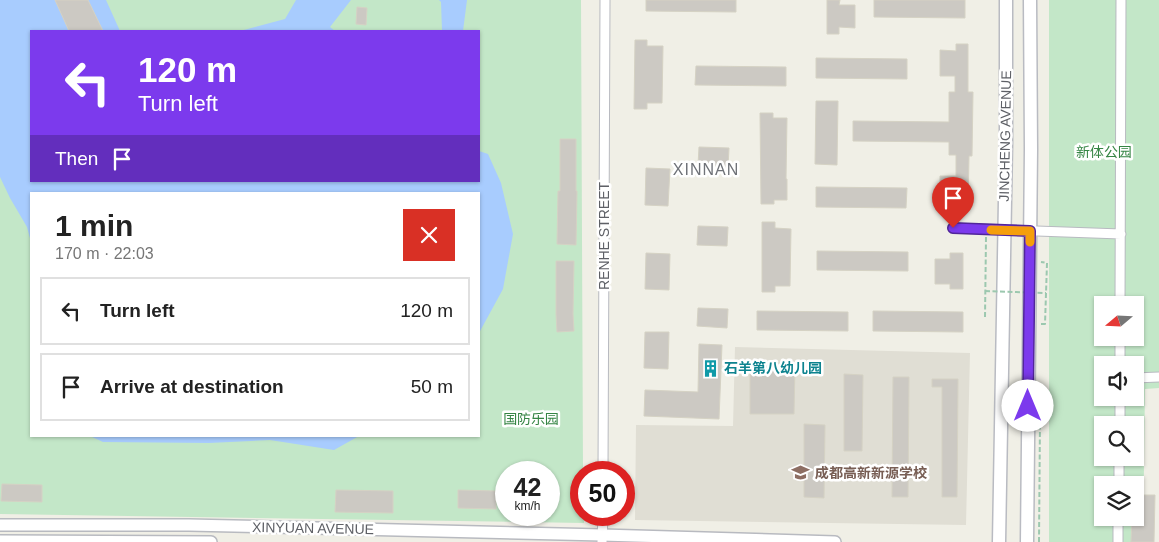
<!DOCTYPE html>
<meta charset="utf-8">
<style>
body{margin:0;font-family:Helvetica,"Noto Sans SC",sans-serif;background:#f6f6f6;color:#222;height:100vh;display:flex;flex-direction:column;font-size:19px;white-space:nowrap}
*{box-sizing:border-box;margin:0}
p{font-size:16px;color:#767676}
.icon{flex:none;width:28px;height:28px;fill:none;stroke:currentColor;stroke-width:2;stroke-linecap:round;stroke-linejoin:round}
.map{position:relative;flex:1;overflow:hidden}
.panel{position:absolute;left:30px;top:192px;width:450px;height:245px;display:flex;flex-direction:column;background:#fff;border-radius:0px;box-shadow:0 1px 4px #0004}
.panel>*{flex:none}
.banner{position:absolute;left:30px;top:30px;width:450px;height:152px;border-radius:0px;box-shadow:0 1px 4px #0004;background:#7c3aed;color:#fff;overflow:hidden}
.needle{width:32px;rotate:251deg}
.tools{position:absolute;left:1094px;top:296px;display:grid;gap:10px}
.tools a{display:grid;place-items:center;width:50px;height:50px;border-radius:0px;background:#fff;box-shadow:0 1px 4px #0004;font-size:25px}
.speed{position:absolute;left:495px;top:461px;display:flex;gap:10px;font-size:25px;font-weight:700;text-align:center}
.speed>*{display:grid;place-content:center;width:65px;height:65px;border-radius:50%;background:#fff;box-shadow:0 1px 4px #0004;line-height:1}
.speed small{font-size:12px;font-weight:400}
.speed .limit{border:8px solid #d22;background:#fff;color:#111}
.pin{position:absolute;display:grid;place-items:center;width:42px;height:42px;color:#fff;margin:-51px -21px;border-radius:50% 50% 50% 0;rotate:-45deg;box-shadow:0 0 5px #0007}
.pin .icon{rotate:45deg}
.me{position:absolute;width:55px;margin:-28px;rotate:0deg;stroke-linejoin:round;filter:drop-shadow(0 0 4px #0008)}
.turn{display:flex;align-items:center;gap:18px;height:105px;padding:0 25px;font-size:22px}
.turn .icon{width:65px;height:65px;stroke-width:2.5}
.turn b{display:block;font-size:35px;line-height:42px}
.then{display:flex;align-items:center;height:48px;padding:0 25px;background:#0003;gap:10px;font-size:19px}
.round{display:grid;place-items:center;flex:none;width:52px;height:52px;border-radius:0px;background:#f6f6f6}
.overview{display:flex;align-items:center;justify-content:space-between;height:85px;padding:0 25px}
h1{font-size:30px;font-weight:600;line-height:38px}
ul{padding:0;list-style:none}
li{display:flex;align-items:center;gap:15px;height:68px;margin:0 10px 8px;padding:0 15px;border:2px solid #e0e0e0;border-radius:0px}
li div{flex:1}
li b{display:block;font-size:19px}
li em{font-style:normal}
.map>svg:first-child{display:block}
.education{fill:#e0ded4}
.green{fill:#c3e7c8;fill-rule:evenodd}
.water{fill:#a8ccfe}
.building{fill:#ccc9c3;stroke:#d5d2c4}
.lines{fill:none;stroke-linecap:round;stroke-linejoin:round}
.minor-casing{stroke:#b8bac0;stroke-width:11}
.tertiary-casing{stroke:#b8bac0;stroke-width:14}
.secondary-casing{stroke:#b9bbc2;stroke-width:15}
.path{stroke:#9cc8af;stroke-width:2;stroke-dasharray:5 2.5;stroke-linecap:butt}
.minor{stroke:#fff;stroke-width:9}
.tertiary{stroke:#fff;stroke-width:11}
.secondary{stroke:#fff;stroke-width:12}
.path-bridge{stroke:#9cc8af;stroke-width:2;stroke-dasharray:5 2.5;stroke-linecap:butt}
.route-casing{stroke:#51269a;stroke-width:12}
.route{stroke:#7c3aed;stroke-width:9}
.slow{stroke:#f59e0b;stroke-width:9}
.labels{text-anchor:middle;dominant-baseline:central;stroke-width:5;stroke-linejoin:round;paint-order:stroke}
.street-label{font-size:14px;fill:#5e6066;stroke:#fff}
.park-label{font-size:14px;fill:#368545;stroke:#fff}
.culture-label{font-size:14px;font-weight:bold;fill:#0d838f;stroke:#fff;text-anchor:start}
.education-label{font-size:14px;font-weight:bold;fill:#785e54;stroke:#fff;text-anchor:start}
.quarter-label{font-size:16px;letter-spacing:1px;fill:#6f7278;stroke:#fff}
</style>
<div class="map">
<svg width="1159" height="542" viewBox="0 0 1159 542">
<rect width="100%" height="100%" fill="#f0efe6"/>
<path class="education" d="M735 347 970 353 966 525 635 520 636 425 733 426Z"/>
<path class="green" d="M0 0H581L583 472H581V515H584V523L0 514ZM31 31H479V181H31ZM31 194H479V436H31ZM506 472H549V515H506Z
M1049 0H1159V388L1145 389 1143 542H1049ZM1102 305H1135V338H1102ZM1102 365H1135V398H1102ZM1102 425H1135V458H1102ZM1102 485H1135V518H1102Z"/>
<path class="water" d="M0 0H106L120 31H31V181H479V151L488 154 501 183 513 234 503 289 479 333V194H31V242L27 227 10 198 0 177Z
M296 0H352H351L330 27 335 31H240L285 19Z
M439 0H467L463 31H442L441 2Z
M90 436H359L334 450 270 440 209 443 103 442Z"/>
<path class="building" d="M55 0H88L103 31H69Z
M646 0H736V12L646 11Z
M827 0H840L839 5H855V28L839 27V34H827Z
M874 0H965V18L874 17Z
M357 7 367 8 366 25 356 24Z
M635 40H647V46H663L662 103H647V109H634Z
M956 44H968V92H973L972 156H969L968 206H956V201H940V176H956V155H949V142L853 141V121L949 122V92H955V76H940V50L956 51Z
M816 58 907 59V79L816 78Z
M696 66 786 67V86L695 85Z
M816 101H838L837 165 815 164Z
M760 113H773V118H787L786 179H787V200H774V204H761Z
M560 139H576V191H577L576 245 557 244 558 191H560Z
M699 147 729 148 728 167 698 165Z
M646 168 670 169 668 206 645 205Z
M816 187 907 188 906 208 816 207Z
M762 222H775V228L791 229 790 286H775V292H762Z
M698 226 728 227 727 246 697 245Z
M817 251 908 252V271L817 270Z
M646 253 670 254 669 290 645 289Z
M950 253H963V289H950V284H935V259H950Z
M556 261H574L573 314 574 331 557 332 556 314Z
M698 308 728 309 727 328 697 326Z
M757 311 848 312V331L757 330Z
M873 311 963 312V332L873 331Z
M645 332H669L668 369 644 368Z
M699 344 722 345 719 419 644 416 645 390 698 392Z
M750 363H795L794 414H750Z
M844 374 863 375 862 451H844Z
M893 377H909L908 497H892Z
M932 379H958L957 497H942V387H932Z
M804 424 825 425 824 498 804 497Z
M2 484 42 485V502L1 501Z
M336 490 393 491V513L335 512Z
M458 490 496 491V509L458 508Z
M1135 495H1155L1154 542H1131L1132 518H1135Z"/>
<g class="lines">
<defs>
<path id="minor" d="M953 228 1121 234
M1120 305 1121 0
M1120 365V338
M1135 378 1159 377
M1120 425V398
M603 472 605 0
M1119 485V458
M602 542 603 515
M1118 542V518"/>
<path id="tertiary" d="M0 525H189L602 535 835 542
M0 541 211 542"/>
<path id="secondary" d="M999 542 1006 143V0
M1027 542 1031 149 1030 0"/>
</defs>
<use href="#minor" class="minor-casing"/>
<use href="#tertiary" class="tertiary-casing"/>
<use href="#secondary" class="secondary-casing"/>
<path class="path" d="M985 317 986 237
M1041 324H1045L1047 263 1041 262
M1039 542 1040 419"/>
<use href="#minor" class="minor"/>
<use href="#tertiary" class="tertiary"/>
<use href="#secondary" class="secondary"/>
<path class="path-bridge" d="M985 291 1046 293"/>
</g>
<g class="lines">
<defs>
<path id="route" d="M953 228 1030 231 1028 406"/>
</defs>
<use href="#route" class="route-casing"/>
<use href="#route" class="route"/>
<path class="slow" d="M991 230 1030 231V242"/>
</g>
<defs>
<symbol id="building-bare" viewBox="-9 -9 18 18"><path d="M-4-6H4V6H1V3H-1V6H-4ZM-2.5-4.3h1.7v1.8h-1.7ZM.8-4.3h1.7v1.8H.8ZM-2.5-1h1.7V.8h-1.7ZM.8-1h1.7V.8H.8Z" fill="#0f9aa8" stroke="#fff" stroke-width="2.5" paint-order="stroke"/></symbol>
<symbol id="school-bare" viewBox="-9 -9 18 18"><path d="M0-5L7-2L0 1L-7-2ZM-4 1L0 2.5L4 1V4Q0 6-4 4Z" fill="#8d6e63" stroke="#fff" stroke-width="2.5" paint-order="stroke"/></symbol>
</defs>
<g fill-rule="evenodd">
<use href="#building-bare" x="698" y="356" width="25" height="25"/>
<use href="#school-bare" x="788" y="460" width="25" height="25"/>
</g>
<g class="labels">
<g class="street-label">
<text transform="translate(1005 136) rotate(-89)">JINCHENG AVENUE</text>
<text transform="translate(604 236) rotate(-90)">RENHE STREET</text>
<text transform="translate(313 528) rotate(1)">XINYUAN AVENUE</text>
</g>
<g class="park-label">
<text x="1104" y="152">新体公园</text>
<text x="531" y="419">国防乐园</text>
</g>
<g class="culture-label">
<text x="724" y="368">石羊第八幼儿园</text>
</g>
<g class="education-label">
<text x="815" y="473">成都高新新源学校</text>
</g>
<g class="quarter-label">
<text x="706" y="169">XINNAN</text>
</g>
</g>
</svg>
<div class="tools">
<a><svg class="needle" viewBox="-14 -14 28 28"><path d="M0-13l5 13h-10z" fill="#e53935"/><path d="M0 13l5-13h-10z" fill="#767676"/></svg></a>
<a><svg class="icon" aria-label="sound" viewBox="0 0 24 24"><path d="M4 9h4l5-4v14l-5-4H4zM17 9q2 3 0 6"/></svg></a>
<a><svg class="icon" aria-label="search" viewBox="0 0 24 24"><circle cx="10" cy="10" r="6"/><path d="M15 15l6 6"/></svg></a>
<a><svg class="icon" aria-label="layers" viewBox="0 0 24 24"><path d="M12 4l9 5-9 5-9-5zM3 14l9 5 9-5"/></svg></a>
</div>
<div class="speed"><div>42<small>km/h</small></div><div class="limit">50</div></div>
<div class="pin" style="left:953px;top:228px;background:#d93025"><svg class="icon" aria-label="arrive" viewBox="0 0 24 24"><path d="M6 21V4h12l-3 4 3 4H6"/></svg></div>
<svg class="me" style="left:1028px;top:406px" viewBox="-20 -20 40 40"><circle r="19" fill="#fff"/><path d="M0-13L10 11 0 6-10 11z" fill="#7c3aed"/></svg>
<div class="banner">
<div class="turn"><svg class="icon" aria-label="left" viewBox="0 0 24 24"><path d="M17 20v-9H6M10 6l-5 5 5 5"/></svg><div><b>120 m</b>Turn left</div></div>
<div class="then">Then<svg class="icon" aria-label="arrive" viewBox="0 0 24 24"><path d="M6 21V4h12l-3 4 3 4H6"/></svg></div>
</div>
<section class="panel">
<div class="overview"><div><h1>1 min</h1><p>170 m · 22:03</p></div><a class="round" style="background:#d93025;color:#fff"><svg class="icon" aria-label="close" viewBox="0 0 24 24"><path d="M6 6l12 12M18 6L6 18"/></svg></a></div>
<ul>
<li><svg class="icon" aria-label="left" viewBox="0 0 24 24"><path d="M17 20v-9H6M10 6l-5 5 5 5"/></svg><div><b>Turn left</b></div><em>120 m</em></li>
<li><svg class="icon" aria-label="arrive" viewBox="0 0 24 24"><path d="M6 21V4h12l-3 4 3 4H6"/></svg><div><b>Arrive at destination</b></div><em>50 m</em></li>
</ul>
</section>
</div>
